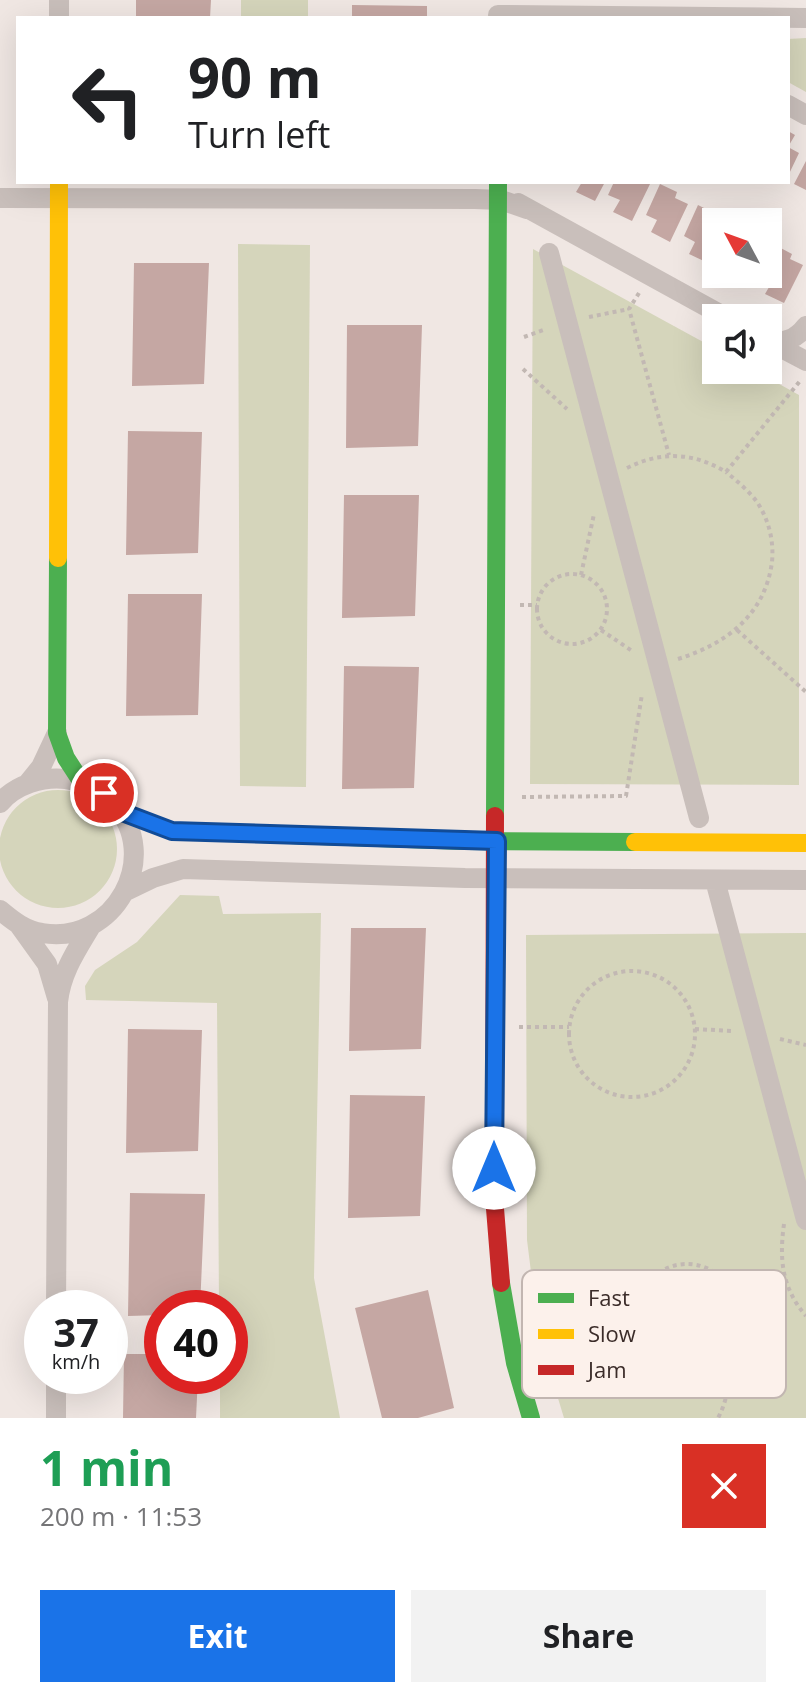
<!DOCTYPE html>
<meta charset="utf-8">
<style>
body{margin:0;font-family:"Open Sans",sans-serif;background:#f2f2f2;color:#202124;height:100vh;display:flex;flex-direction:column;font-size:30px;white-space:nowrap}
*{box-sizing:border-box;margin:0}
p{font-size:26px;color:#757577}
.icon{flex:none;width:44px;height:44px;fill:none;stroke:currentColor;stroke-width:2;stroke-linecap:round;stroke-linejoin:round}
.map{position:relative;height:1418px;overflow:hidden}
.side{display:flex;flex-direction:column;background:#fff;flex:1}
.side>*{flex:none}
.guide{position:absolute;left:16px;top:16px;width:774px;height:168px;border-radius:0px;box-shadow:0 8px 32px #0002;background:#fff;color:#202124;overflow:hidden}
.needle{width:52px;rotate:311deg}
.buttons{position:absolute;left:702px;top:208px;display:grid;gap:16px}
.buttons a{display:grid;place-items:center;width:80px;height:80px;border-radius:0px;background:#fff;box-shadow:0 8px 32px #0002;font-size:40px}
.speed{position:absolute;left:24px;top:1290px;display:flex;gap:16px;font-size:40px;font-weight:700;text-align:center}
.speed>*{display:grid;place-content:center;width:104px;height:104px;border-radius:50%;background:#fff;box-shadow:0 8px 32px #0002;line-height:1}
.speed small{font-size:20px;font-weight:400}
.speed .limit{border:12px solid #d22;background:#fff;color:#111}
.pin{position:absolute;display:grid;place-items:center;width:68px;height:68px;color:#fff;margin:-34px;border:4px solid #fff;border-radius:50%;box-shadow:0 2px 8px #0007}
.me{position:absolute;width:88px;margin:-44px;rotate:0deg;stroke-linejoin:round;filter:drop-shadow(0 0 6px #0008)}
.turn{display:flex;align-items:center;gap:28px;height:168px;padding:0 40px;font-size:36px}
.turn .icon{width:104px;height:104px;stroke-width:2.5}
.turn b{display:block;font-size:56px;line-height:68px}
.round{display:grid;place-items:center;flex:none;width:84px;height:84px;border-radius:0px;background:#f2f2f2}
.head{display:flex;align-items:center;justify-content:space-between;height:136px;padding:0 40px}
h1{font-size:48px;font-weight:700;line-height:60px;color:#1e9e55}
.cta{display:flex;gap:16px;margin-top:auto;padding:16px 40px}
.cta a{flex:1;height:92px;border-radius:0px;background:#1a73e8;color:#fff;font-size:32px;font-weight:700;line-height:92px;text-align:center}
.cta a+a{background:#f2f2f2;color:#202124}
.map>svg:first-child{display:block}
.green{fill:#d5d5bb}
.building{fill:#c5a7a3}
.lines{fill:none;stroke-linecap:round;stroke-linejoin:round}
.path{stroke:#c2b8b3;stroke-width:4;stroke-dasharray:4 4;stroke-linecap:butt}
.street{stroke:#c9bfbb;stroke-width:20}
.fast{stroke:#4caf50;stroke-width:18}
.slow{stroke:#ffc107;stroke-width:18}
.jam{stroke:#c62828;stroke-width:18}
.route-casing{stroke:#114b97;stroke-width:20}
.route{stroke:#1a73e8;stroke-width:14}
.key{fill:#fcf1eb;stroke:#c2b6b1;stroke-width:2}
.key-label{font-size:22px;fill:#3b2c29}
</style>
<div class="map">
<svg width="806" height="1418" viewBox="0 0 806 1418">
<rect width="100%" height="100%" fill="#f0e7e3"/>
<path class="green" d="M241 0H308V18H241Z
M806 38V92L788 82V39Z
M238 244 310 245 306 787 240 786Z
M533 249 716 349V370H754L799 395V785L530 784Z
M-1 849a59 59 0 1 1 118 0a59 59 0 1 1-118 0Z
M180 895 219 896 223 914 321 913 314 1278 340 1418H220V1376H230V1308H219L217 1003 86 1000 85 986 95 970 137 942Z
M806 933V1418H564L543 1349 536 1312 527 1240 526 935Z"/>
<path class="building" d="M136 0H211L210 18H136Z
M352 5 427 6V18H352Z
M788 131 795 135 788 147 799 153 788 176Z
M806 161V190L794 184Z
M582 182H605L595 201 576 192Z
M614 182 650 184 632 221 613 212 620 200 608 195Z
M660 184 677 192 675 198 688 204 670 242 651 232 657 220 646 215Z
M698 205 716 214 713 219 716 221V246L708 263 689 254 695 242 684 236Z
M775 245 792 254 790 259 803 265 784 303 765 294 772 282 760 277 762 274H768V260Z
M134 263H209L204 384 132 386Z
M347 325H422L418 446 346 448Z
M128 431 202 432 198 553 126 555Z
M344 495H419L415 616 342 618Z
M128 594H202L198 715 126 716Z
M344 666 419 667 414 788 342 789Z
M351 928H426L421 1049 349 1051Z
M128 1029 202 1030 198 1151 126 1153Z
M350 1095 425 1096 420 1216 348 1218Z
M130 1193 205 1194 200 1308H162V1315L128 1316Z
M428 1290 454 1408 418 1418H382L355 1308Z
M124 1354H162V1376H198L196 1418H123Z"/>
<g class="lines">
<path class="path" d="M639 293 629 309 669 455
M589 317 629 309
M524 337 546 329
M523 369 567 409
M627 468C661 451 693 452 726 472L800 381
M537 609a35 35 0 1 1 70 0a35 35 0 1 1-70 0Z
M581 575 594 514
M520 605H537
M601 630 632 651
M737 630 806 692
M678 659C726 644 765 615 772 562 774 541 769 520 757 502 749 491 737 481 726 472
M522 797 626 796 642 694
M569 1034a63 63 0 1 1 126 0a63 63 0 1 1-126 0Z
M519 1027H569
M695 1029 732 1031
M780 1039 806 1045
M784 1224C779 1260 782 1288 806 1316
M637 1314a50 50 0 1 1 100 0a50 50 0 1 1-100 0Z
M734 1298 782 1274
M717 1353C731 1375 730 1395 718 1418"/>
<path class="street" d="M498 15 806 18
M59 18V0
M788 105 806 115
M0 198 475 199 501 200 527 209
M518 203 727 318
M549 253 699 818
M768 340C784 344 796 339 806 326
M768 341 806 361
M28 783 41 767 57 733
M0 803C15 785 43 776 66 779 85 782 100 789 113 803 164 856 114 946 42 933 26 931 13 921 0 910
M716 884 806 1220
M126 891 153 878 183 869 465 878 806 880
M19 925 47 964 57 998
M56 1308 58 1002C61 973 76 951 91 926
M56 1418V1376"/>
<path class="fast" d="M58 558 57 733 66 758 81 781
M122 812 172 831 465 841 635 842
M495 816 498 182
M501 1283 515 1363 531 1418"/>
<path class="slow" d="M58 558 59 182
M635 842 806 843"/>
<path class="jam" d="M495 816 494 1196 501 1283"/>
</g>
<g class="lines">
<defs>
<path id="route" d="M104 793 122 812 172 831 497 841 494 1168"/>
</defs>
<use href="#route" class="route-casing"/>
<use href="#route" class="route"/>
</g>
<rect x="522" y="1270" width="264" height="128" rx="12" class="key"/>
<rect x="538" y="1293" width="36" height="10" fill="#4caf50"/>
<rect x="538" y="1329" width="36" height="10" fill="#ffc107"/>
<rect x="538" y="1365" width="36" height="10" fill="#c62828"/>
<g class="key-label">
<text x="588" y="1306">Fast</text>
<text x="588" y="1342">Slow</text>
<text x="588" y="1378">Jam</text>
</g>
</svg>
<div class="buttons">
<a><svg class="needle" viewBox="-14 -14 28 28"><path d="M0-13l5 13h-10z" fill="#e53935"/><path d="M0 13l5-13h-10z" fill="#757577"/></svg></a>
<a><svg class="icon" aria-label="sound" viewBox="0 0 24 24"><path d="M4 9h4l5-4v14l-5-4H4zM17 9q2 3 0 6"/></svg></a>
</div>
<div class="speed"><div>37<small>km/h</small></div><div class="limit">40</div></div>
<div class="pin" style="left:104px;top:793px;background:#d93025"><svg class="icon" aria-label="arrive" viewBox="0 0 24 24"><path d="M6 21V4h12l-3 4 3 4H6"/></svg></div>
<svg class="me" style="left:494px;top:1168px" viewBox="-20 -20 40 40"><circle r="19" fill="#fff"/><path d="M0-13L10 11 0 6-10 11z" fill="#1a73e8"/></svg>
<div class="guide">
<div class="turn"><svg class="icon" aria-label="left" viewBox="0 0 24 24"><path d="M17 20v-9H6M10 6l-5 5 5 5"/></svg><div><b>90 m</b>Turn left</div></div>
</div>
</div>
<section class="side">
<div class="head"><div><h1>1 min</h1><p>200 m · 11:53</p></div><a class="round" style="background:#d93025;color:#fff"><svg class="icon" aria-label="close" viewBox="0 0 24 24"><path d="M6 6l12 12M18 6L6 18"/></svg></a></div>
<div class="cta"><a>Exit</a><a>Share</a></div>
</section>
